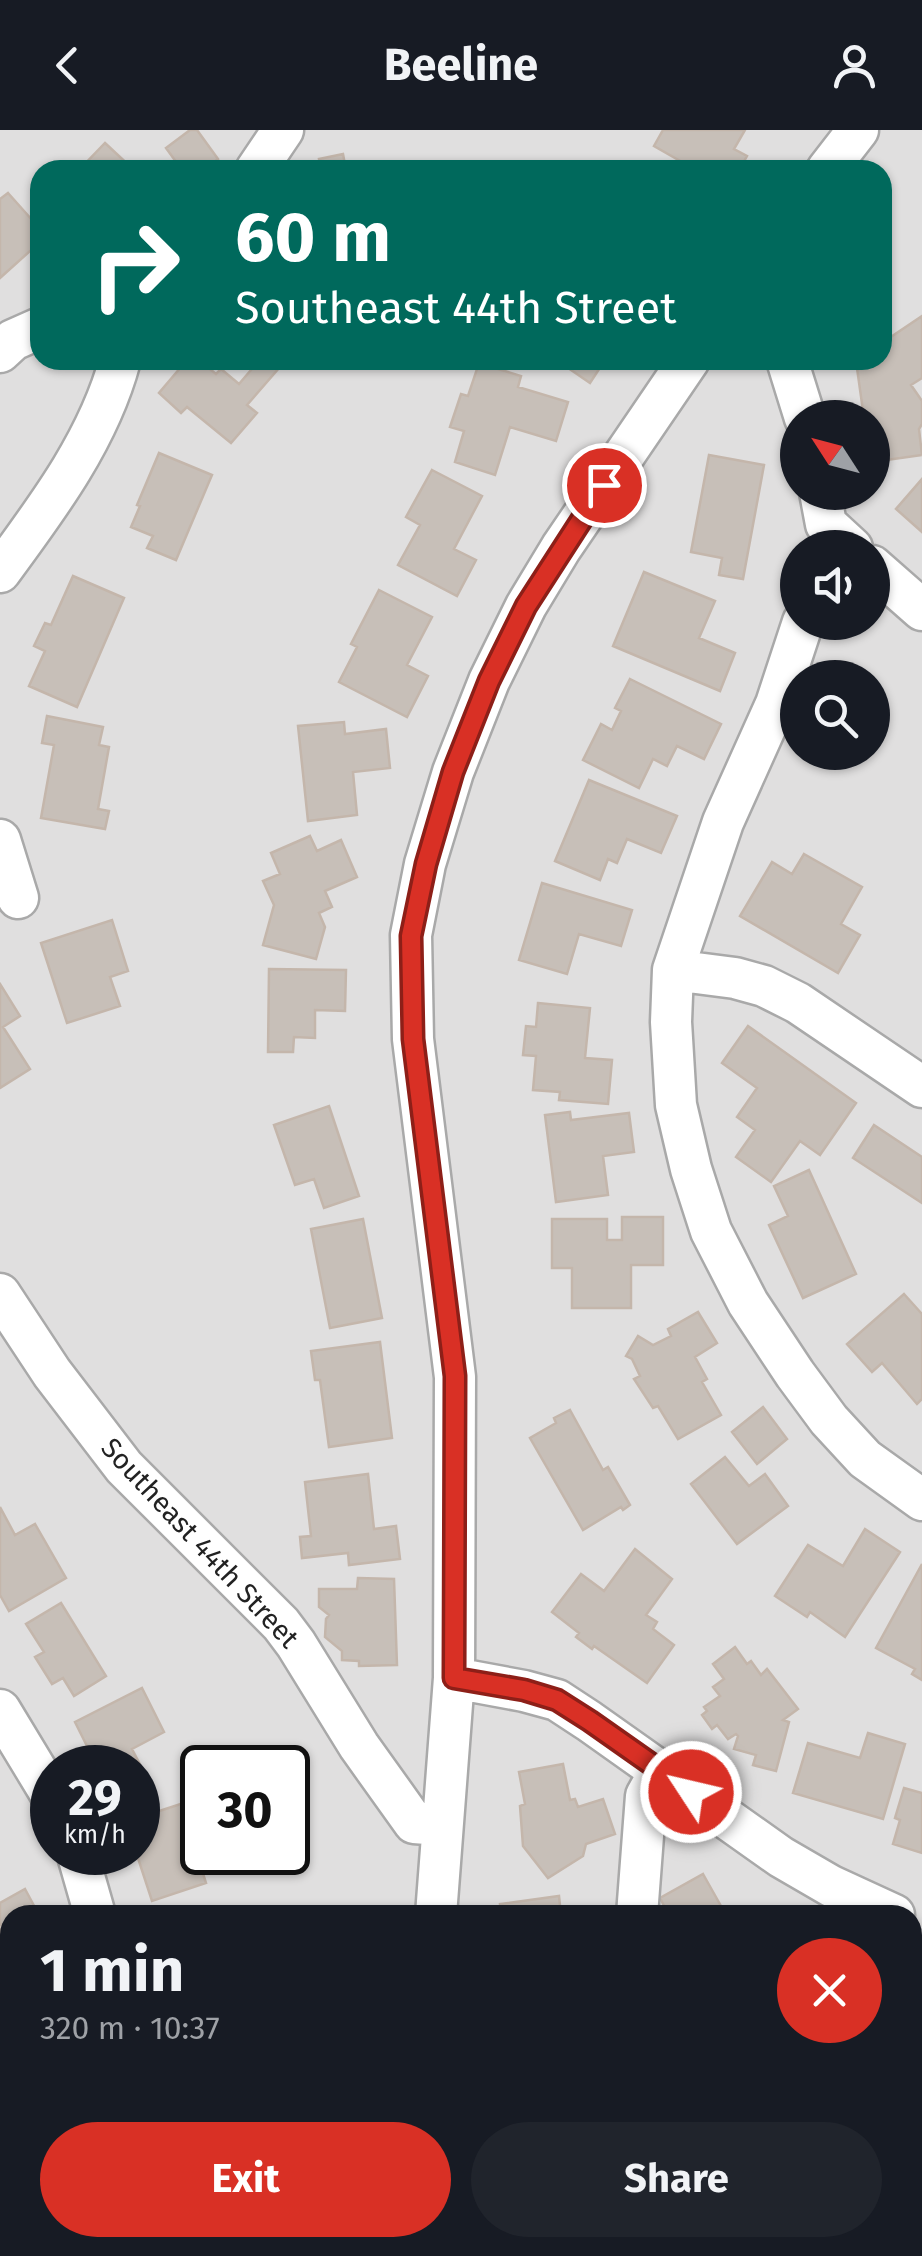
<!DOCTYPE html>
<meta charset="utf-8">
<style>
body{margin:0;font-family:"Fira Sans",sans-serif;background:#20242c;color:#f1f3f6;height:100vh;display:flex;flex-direction:column;font-size:38px;white-space:nowrap}
*{box-sizing:border-box;margin:0}
p{font-size:32px;color:#9ea1a6}
.icon{flex:none;width:55px;height:55px;fill:none;stroke:currentColor;stroke-width:2;stroke-linecap:round;stroke-linejoin:round}
.map{position:relative;flex:1;overflow:hidden}
.details{position:absolute;left:0px;top:1775px;width:922px;height:352px;display:flex;flex-direction:column;background:#171b24;border-radius:30px 30px 0 0;box-shadow:0 2px 8px #0004}
.details>*{flex:none}
.guide{position:absolute;left:30px;top:30px;width:862px;height:210px;border-radius:30px;box-shadow:0 2px 8px #0004;background:#00695c;color:#fff;overflow:hidden}
.needle{width:65px;rotate:306deg}
.tools{position:absolute;left:780px;top:270px;display:grid;gap:20px}
.tools a{display:grid;place-items:center;width:110px;height:110px;border-radius:50%;background:#171b24;box-shadow:0 2px 8px #0004;font-size:50px}
.speed{position:absolute;left:30px;top:1615px;display:flex;gap:20px;font-size:50px;font-weight:700;text-align:center}
.speed>*{display:grid;place-content:center;width:130px;height:130px;border-radius:50%;background:#171b24;box-shadow:0 2px 8px #0004;line-height:1}
.speed small{font-size:25px;font-weight:400}
.speed .limit{border:5px solid #111;border-radius:15px;background:#fff;color:#111}
.pin{position:absolute;display:grid;place-items:center;width:85px;height:85px;color:#fff;margin:-42px;border:5px solid #fff;border-radius:50%;box-shadow:0 2px 10px #0007}
.me{position:absolute;width:110px;margin:-55px;rotate:305deg;stroke-linejoin:round;filter:drop-shadow(0 0 8px #0008)}
.turn{display:flex;align-items:center;gap:35px;height:210px;padding:0 40px;font-size:45px}
.turn .icon{width:130px;height:130px;stroke-width:2.5}
.turn b{display:block;font-size:70px;line-height:85px}
.round{display:grid;place-items:center;flex:none;width:105px;height:105px;border-radius:52px;background:#20242c}
.headline{display:flex;align-items:center;justify-content:space-between;height:170px;padding:0 40px}
h1{font-size:60px;font-weight:700;line-height:75px}
.primary-button{display:flex;gap:20px;margin-top:auto;padding:20px 40px}
.primary-button a{flex:1;height:115px;border-radius:60px;background:#d93025;color:#fff;font-size:40px;font-weight:700;line-height:115px;text-align:center}
.primary-button a+a{background:#20242c;color:#f1f3f6}
header{display:flex;justify-content:space-between;align-items:center;height:130px;padding:0 40px;background:#171b24;font-size:45px;font-weight:700}
.map>svg:first-child{display:block}
.residential{fill:#e0dfdf;fill-rule:evenodd}
.building{fill:#c7bfb8;stroke:#c4b6ab;stroke-width:2.5}
.lines{fill:none;stroke-linecap:round;stroke-linejoin:round}
.minor-casing{stroke:#a9a9a9;stroke-width:45}
.minor{stroke:#fff;stroke-width:40}
.route-casing{stroke:#8d1f18;stroke-width:25}
.route{stroke:#d93025;stroke-width:18}
.labels{text-anchor:middle;dominant-baseline:central;stroke-width:8;stroke-linejoin:round;paint-order:stroke}
.street-label{font-size:28px;fill:#222;stroke:#fff}
</style>
<header><svg class="icon" aria-label="back" viewBox="0 0 24 24"><path d="M15 5l-7 7 7 7"/></svg>Beeline<svg class="icon" aria-label="person" viewBox="0 0 24 24"><circle cx="12" cy="8" r="4"/><path d="M4 21q1-7 8-7t8 7"/></svg></header>
<div class="map">
<svg width="922" height="2126" viewBox="0 0 922 2126">
<rect width="100%" height="100%" fill="#f2efe9"/>
<path class="residential" d="M0 0H922V2126H0ZM40 40H882V230H40ZM798 288H872V362H798ZM798 418H872V492H798ZM798 548H872V622H798ZM52 1638H138V1722H52ZM202 1638H288V1722H202ZM10 1785H912V2118H10Z"/>
<path class="building" d="M190 0H197L218 29 203 40H182L166 18Z
M663 0H745L734 19 747 26 739 40H696L654 16Z
M105 13 134 40H79Z
M343 24 346 40H321L319 29Z
M8 63 40 99V112L0 148V69Z
M922 186V248L911 255 922 271V294L919 299 922 325 872 332V288H864L856 231 882 230V213Z
M187 230H199L216 244 221 239 239 254 257 233 253 230H286L247 275 257 283 231 313 187 277 181 283 159 263Z
M573 230H605L590 253 568 238Z
M479 233 521 246 518 257 568 272 556 311 510 297 495 345 455 332 464 301 450 297 461 264 468 266Z
M159 323 212 345 176 430 147 418 153 406 131 397 140 376 137 375Z
M709 325 764 335 743 449 719 445 722 428 691 422Z
M432 340 482 366 454 419 476 430 457 466 398 435 420 395 406 387Z
M922 349V402L896 379Z
M644 442 715 471 699 508 735 523 720 561 613 516Z
M73 446 124 468 77 577 29 556 45 521 34 516 45 493 51 495Z
M379 460 432 487 407 535 428 546 407 587 339 552 357 517 351 514Z
M630 549 721 594 704 629 677 616 667 636 653 629 639 658 583 630 601 594 612 600 621 581 615 578Z
M47 586 103 597 99 615 109 617 98 679 109 681 105 699 41 688 54 615 42 613Z
M344 592 345 604 386 599 390 638 353 642 357 685 308 691 298 596Z
M589 650 677 686 661 723 627 709 617 733 608 729 600 750 555 731Z
M310 706 317 721 341 710 357 747 325 761 332 777 319 783 325 797 316 829 263 815 274 775 263 751 280 744 271 723Z
M804 724 862 757 841 794 860 805 838 843 740 786 772 732 792 744Z
M542 753 632 780 621 816 579 804 567 844 519 830Z
M112 790 128 841 110 847 120 876 67 893 41 813Z
M269 839 346 840 345 881 315 880V908L294 907 293 922H268Z
M0 854 20 886 3 897 30 939 0 958Z
M538 873 590 878 585 928 612 930 608 974 559 970 560 962 533 960 536 926 523 925 526 896 536 897Z
M748 896 856 973 820 1025 800 1011 771 1052 736 1027 755 1000 737 987 757 958 722 933Z
M329 976 359 1066 324 1078 314 1049 295 1055 274 995Z
M570 982 571 990 629 983 634 1022 603 1026 608 1065 556 1072 545 985Z
M874 995 922 1027V1073L853 1028Z
M809 1040 856 1144 803 1168 769 1095 788 1086 774 1056Z
M622 1087H663V1135H631V1178H572V1138H552V1089H607V1110H622Z
M363 1089 382 1188 330 1198 311 1099Z
M904 1164 922 1184V1269L917 1274 882 1233 872 1242 847 1214Z
M698 1182 717 1213 695 1227 707 1249 702 1252 721 1285 678 1309 658 1276 653 1278 634 1249 640 1246 632 1229 626 1226 638 1206 653 1215 671 1206 668 1199Z
M380 1212 392 1308 329 1317 320 1250H315L311 1221Z
M763 1277 787 1309 757 1334 732 1302Z
M570 1280 603 1340 608 1337 630 1375 623 1380 621 1377 583 1400 530 1308 556 1293 554 1288Z
M725 1327 749 1356 765 1344 788 1376 737 1414 691 1354Z
M368 1344 374 1399 396 1396 400 1429 349 1435 348 1423 302 1428 300 1407 311 1406 305 1352Z
M0 1377 15 1405 35 1394 66 1448 9 1481 0 1465Z
M865 1399 900 1422 845 1507 810 1482 807 1487 775 1466 808 1415 843 1436Z
M635 1419 672 1449 646 1485 657 1492 653 1499 674 1515 647 1553 594 1516 592 1519 576 1507 579 1503 552 1482 581 1444 604 1461Z
M922 1434V1550L912 1544 915 1539 876 1518Z
M358 1448 394 1449 397 1535 359 1536V1531L342 1530V1521L325 1507 326 1489 329 1485 319 1477V1459H357Z
M61 1473 106 1546 74 1566 63 1548 52 1554 35 1527 44 1522 26 1494Z
M735 1517 747 1534 751 1531 761 1545 767 1539 798 1579 783 1590 789 1592 776 1641 753 1635 756 1625 734 1619 738 1606 736 1604 728 1609 717 1595 712 1599 702 1585 707 1581 704 1577 720 1566 713 1557 724 1549 713 1534Z
M142 1558 164 1602 132 1619 147 1648 138 1653V1638H98L75 1592Z
M868 1603 905 1614 883 1689 793 1663 808 1613 860 1628Z
M563 1634 570 1670 575 1669 578 1677 603 1669 615 1704 586 1714 583 1726 548 1748 523 1716 520 1676 525 1674 519 1642Z
M904 1658 922 1663V1723L893 1714 900 1690 895 1688Z
M202 1667V1709L193 1712 206 1753 152 1771 136 1722 138 1688Z
M703 1744 726 1785H669L660 1768Z
M25 1759 39 1785H10V1811L0 1793V1773Z
M559 1766 561 1785H501L500 1774Z
M0 1799 10 1815V1861L0 1867Z
M912 1863 922 1864V1930L912 1928Z
M0 2068 10 2072V2114L0 2108Z
M912 2074 922 2079V2126H896L897 2124 886 2118H912Z
M12 2118H66L71 2126H17Z
M123 2118H174L166 2126H115Z
M264 2118H288L299 2126H258Z"/>
<g class="lines">
<defs>
<path id="minor" d="M256 40 283 0
M827 40 858 0
M0 222 13 210 40 198
M787 230 805 288
M820 362 826 394 852 418
M872 436 922 480
M0 442C48 377 99 309 120 230
M803 492 776 574 723 692 673 840 671 892 676 975 691 1039 711 1101 748 1173 795 1244 829 1290 865 1329 922 1370
M0 710 18 768
M673 840 735 848 764 856 798 873 922 957
M0 1164 52 1243 124 1337 281 1494 296 1514 359 1616 414 1693 441 1695
M454 1548 524 1561 557 1570 589 1591 781 1727 831 1756 894 1785
M0 1580 52 1666
M77 1722 95 1785
M436 1785 454 1548 455 1247 413 909 411 805 425 734 453 642 489 551 526 476 561 418 689 230
M637 1785 646 1666 660 1641
M0 1948 10 1952
M912 2022 922 2027
M448 2118 449 2126
M698 2118 716 2126
M538 2126 539 2118
M651 2126 655 2118"/>
</defs>
<use href="#minor" class="minor-casing"/>
<use href="#minor" class="minor"/>
</g>
<g class="lines">
<defs>
<path id="route" d="M604 355 526 476 489 551 453 642 426 734 411 806 413 909 455 1246 454 1548 524 1560 557 1570 590 1591 691 1662"/>
</defs>
<use href="#route" class="route-casing"/>
<use href="#route" class="route"/>
</g>
<g class="labels">
<g class="street-label">
<text transform="translate(200 1413) rotate(47)">Southeast 44th Street</text>
</g>
</g>
</svg>
<div class="tools">
<a><svg class="needle" viewBox="-14 -14 28 28"><path d="M0-13l5 13h-10z" fill="#e53935"/><path d="M0 13l5-13h-10z" fill="#9ea1a6"/></svg></a>
<a><svg class="icon" aria-label="sound" viewBox="0 0 24 24"><path d="M4 9h4l5-4v14l-5-4H4zM17 9q2 3 0 6"/></svg></a>
<a><svg class="icon" aria-label="search" viewBox="0 0 24 24"><circle cx="10" cy="10" r="6"/><path d="M15 15l6 6"/></svg></a>
</div>
<div class="speed"><div>29<small>km/h</small></div><div class="limit">30</div></div>
<div class="pin" style="left:604px;top:355px;background:#d93025"><svg class="icon" aria-label="arrive" viewBox="0 0 24 24"><path d="M6 21V4h12l-3 4 3 4H6"/></svg></div>
<svg class="me" style="left:691px;top:1662px" viewBox="-20 -20 40 40"><circle r="17" fill="#d93025" stroke="#fff" stroke-width="3"/><path d="M0-11L8 9 0 5-8 9z" fill="#fff"/></svg>
<div class="guide">
<div class="turn"><svg class="icon" aria-label="right" viewBox="0 0 24 24"><path d="M7 20v-9h11M14 6l5 5-5 5"/></svg><div><b>60 m</b>Southeast 44th Street</div></div>
</div>
<section class="details">
<div class="headline"><div><h1>1 min</h1><p>320 m · 10:37</p></div><a class="round" style="background:#d93025;color:#fff"><svg class="icon" aria-label="close" viewBox="0 0 24 24"><path d="M6 6l12 12M18 6L6 18"/></svg></a></div>
<div class="primary-button"><a>Exit</a><a>Share</a></div>
</section>
</div>
